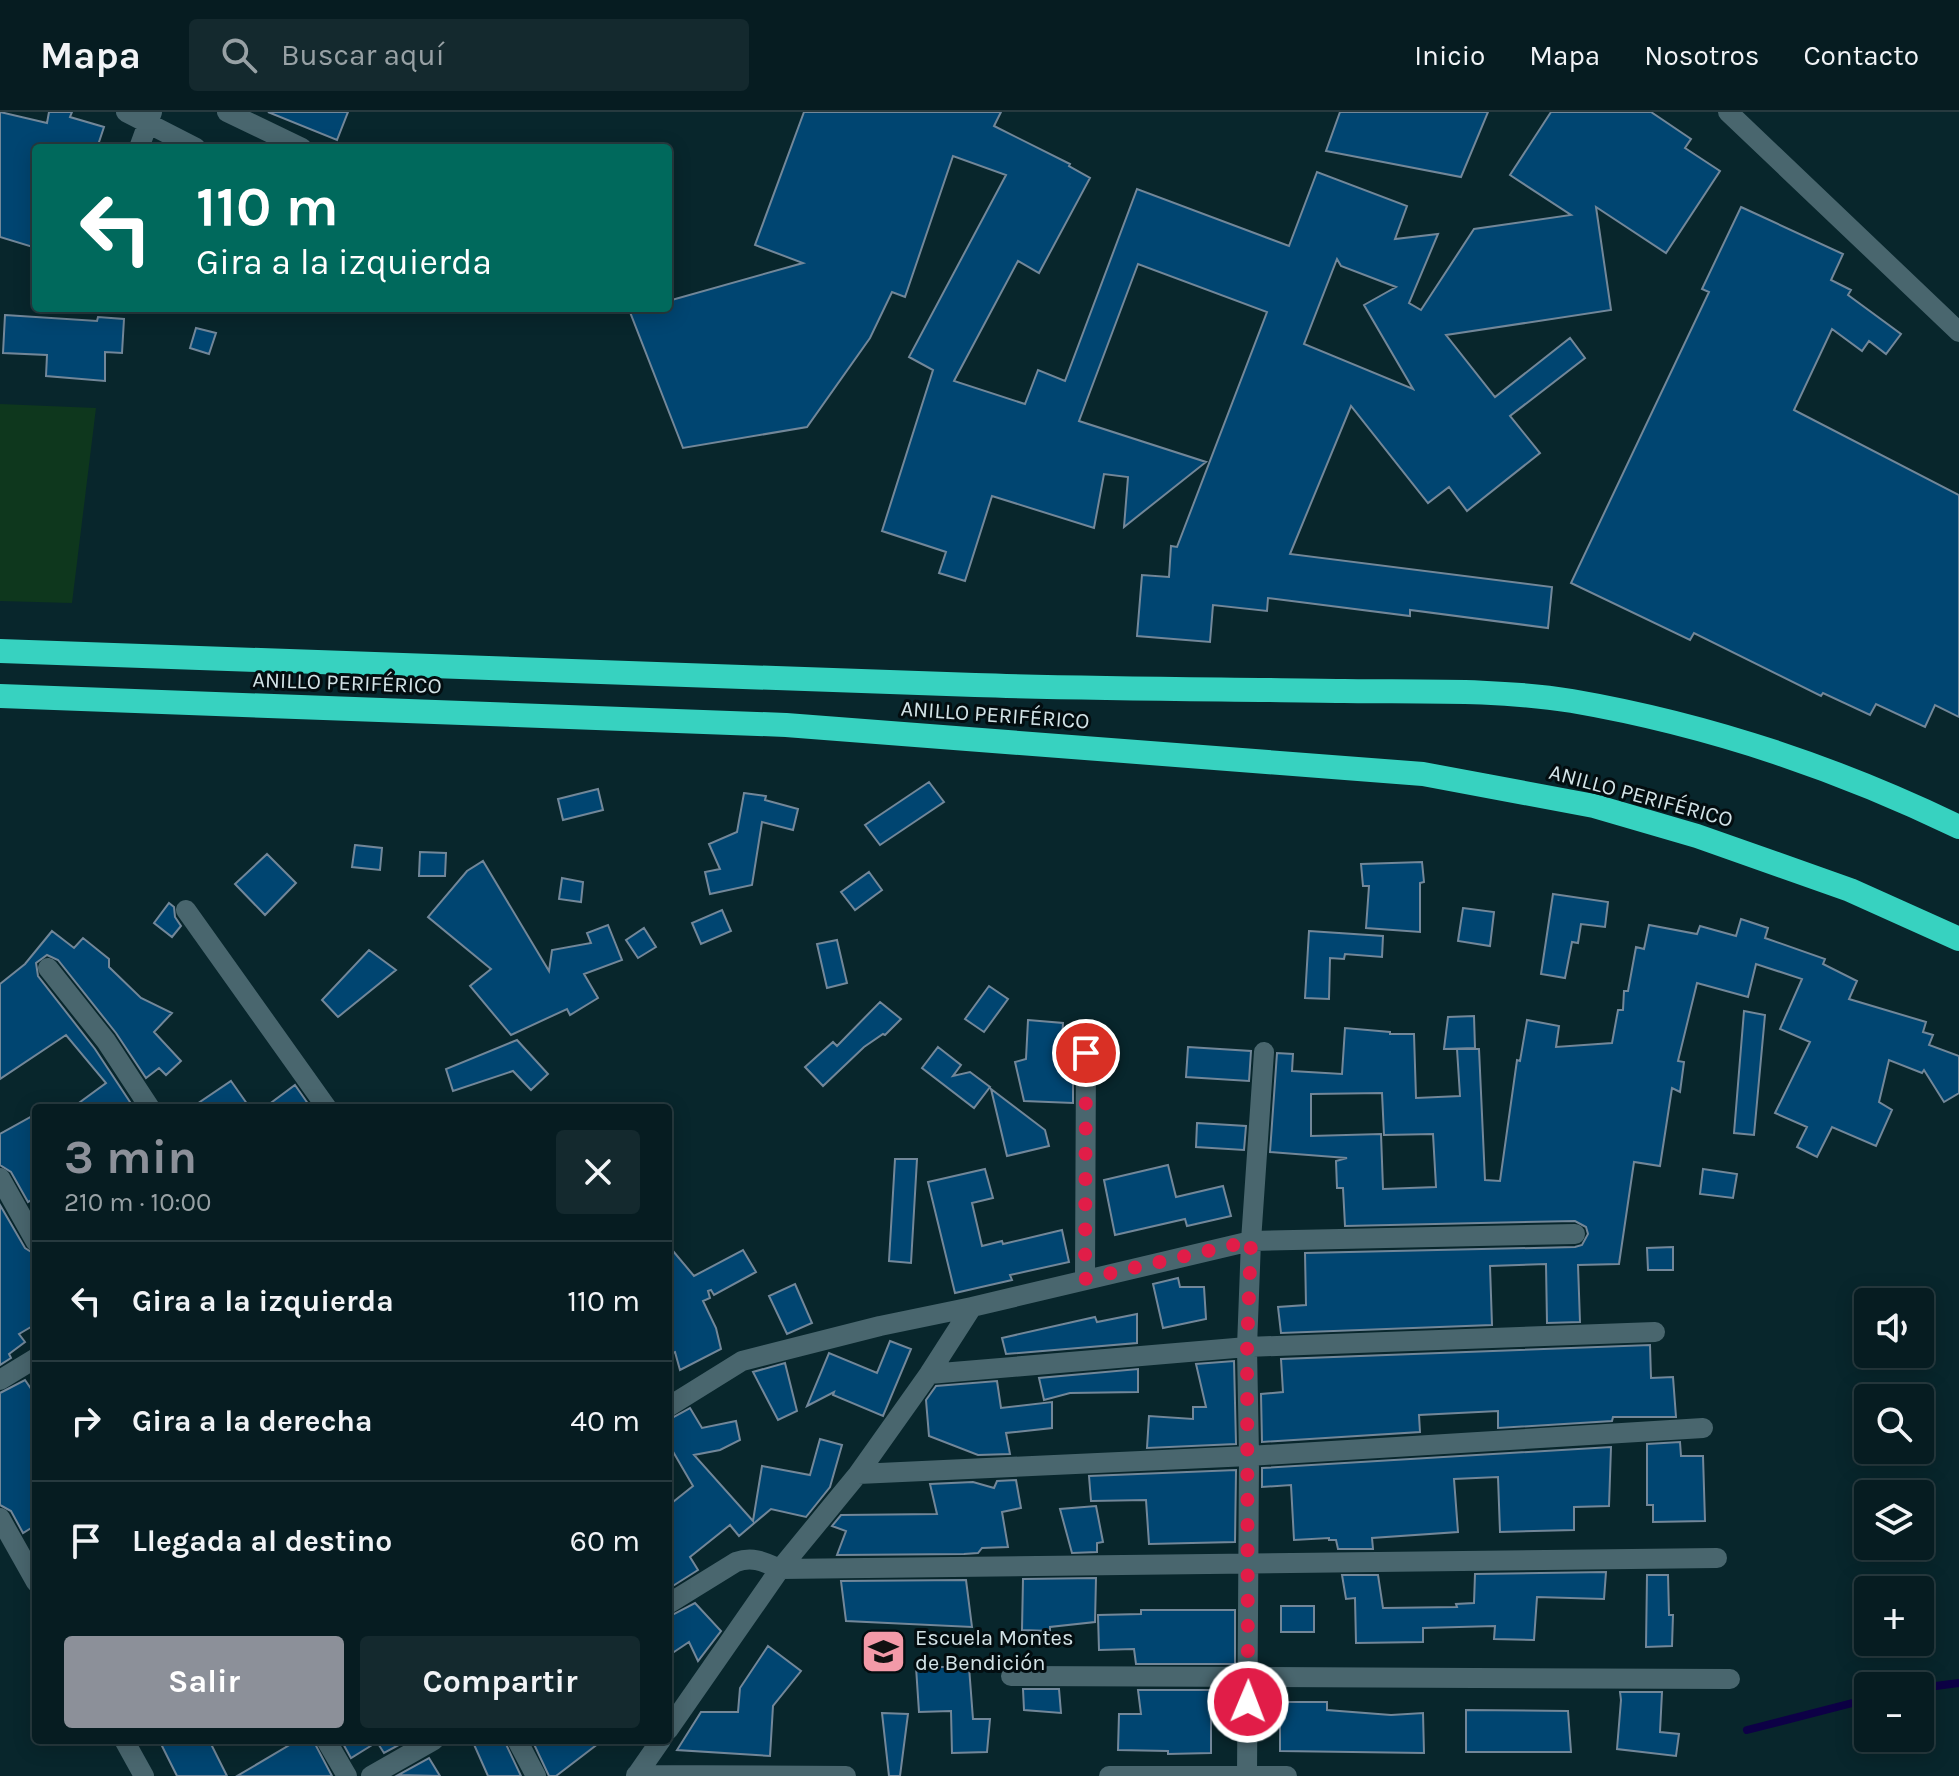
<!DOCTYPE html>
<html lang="es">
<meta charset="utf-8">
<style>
body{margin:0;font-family:Karla,sans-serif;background:#14292e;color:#f1f3f6;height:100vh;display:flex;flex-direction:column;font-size:30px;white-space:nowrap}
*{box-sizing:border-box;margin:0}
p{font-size:26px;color:#98a1a5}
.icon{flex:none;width:44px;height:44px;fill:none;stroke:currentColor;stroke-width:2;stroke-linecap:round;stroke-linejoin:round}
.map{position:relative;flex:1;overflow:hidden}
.sheet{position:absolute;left:32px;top:992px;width:640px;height:640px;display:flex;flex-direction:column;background:#061c21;border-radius:8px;box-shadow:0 4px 20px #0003,0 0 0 2px #273a3f}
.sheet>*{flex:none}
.hud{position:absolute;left:32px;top:32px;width:640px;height:168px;border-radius:8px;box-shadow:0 4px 20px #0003,0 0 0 2px #273a3f;background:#00695c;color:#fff;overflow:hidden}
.buttons{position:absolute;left:1854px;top:1176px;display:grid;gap:16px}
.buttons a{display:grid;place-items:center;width:80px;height:80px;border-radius:8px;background:#061c21;box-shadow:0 4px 20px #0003,0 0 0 2px #273a3f;font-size:40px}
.pin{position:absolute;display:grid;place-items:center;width:68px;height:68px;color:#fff;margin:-34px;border:4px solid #fff;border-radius:50%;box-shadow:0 2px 8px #0007}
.me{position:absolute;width:88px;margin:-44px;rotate:1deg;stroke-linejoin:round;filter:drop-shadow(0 0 6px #0008)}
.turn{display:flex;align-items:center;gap:28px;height:168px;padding:0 32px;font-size:36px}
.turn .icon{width:104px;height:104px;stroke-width:2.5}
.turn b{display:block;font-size:56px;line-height:68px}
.round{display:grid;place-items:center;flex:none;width:84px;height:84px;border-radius:8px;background:#14292e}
.headline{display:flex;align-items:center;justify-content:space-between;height:136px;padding:0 32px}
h1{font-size:48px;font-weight:700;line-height:60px;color:#8c9099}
.action{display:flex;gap:16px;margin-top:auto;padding:16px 32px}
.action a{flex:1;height:92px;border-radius:8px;background:#8c9099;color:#fff;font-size:32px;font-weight:700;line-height:92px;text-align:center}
.action a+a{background:#14292e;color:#f1f3f6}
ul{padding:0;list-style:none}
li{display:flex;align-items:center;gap:24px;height:120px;padding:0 32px;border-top:2px solid #273a3f}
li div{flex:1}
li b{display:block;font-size:30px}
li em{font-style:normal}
header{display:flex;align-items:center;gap:48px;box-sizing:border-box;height:112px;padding:0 40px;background:#061c21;border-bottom:2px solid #273a3f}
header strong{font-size:38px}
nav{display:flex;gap:44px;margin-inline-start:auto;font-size:28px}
.search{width:560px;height:72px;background:#14292e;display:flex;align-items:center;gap:20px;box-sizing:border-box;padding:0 28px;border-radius:8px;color:#98a1a5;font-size:30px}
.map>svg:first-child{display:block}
.green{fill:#0e371d}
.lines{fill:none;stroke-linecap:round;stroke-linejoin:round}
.stream{stroke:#0d0046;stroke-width:8}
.building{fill:#004571;stroke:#728799;stroke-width:2;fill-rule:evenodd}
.minor{stroke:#49666e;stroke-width:20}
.highway{stroke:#37d2c0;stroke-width:24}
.route{stroke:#e11d48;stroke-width:14;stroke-dasharray:0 25.2}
.labels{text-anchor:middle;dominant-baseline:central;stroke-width:6;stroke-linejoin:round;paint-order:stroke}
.street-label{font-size:22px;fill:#d3e3e7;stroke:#030d10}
.poi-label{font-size:22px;fill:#d3e3e7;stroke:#030d10;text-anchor:start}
</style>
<header>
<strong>Mapa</strong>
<div class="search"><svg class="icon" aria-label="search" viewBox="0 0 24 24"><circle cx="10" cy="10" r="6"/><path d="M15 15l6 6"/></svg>Buscar aquí</div>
<nav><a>Inicio</a><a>Mapa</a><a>Nosotros</a><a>Contacto</a></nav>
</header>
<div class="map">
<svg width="1959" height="1664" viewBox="0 0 1959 1664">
<rect width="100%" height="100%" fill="#08262c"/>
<path class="green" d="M0 292 96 296 72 491 0 489Z"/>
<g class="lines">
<path class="stream" d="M1920 1576 1959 1571
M1747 1618 1868 1587"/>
</g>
<path class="building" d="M0 0 47 11 49 0H72L70 5 104 15 97 36H36V136L0 125Z
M268 0H348L337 28Z
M804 0H1001L994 14 1070 52 1069 54 1090 66 1039 161 1018 149 954 269 1025 292 1038 258 1065 269 1137 77 1289 134 1317 60 1407 94 1395 127 1438 122 1409 191 1421 198 1474 117 1571 103 1510 63 1551 0H1651L1691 27 1685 36 1720 59 1666 141 1596 95 1611 198 1446 223 1495 285 1570 226 1585 246 1510 304 1540 341 1467 399 1449 375 1428 391 1351 294 1290 442 1552 475 1548 516 1410 498V504L1268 486 1267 499 1213 493 1210 530 1137 524 1142 463 1169 465 1171 434 1177 435 1267 200 1138 152 1079 309 1206 350 1124 415 1128 365 1104 362 1094 416 992 384 965 469 939 461 946 440 882 419 933 258 909 245 1006 63 953 44 905 185 892 180 870 226 807 315 683 336 630 200 642 196H668V189L803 151 755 133ZM1337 147 1341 154 1396 175 1364 193 1413 277 1304 232Z
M1340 0H1488L1461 65 1326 39Z
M1741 95 1843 142 1831 168 1851 178 1848 183 1901 222 1886 242 1869 229 1862 239 1832 217 1794 298 1959 383V605L1935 593 1925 615 1876 592 1870 603 1823 581 1821 584 1694 521 1690 528 1571 471 1709 180 1702 177Z
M5 203 97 209 98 205 124 207 122 241 105 240V269L46 264 47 243 3 241Z
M196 216 216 221 209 242 190 236Z
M929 670 944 690 880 733 865 713Z
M598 677 603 698 563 708 558 687Z
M744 681 766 684 765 688 798 697 793 718 762 710 752 773 710 782 705 760 720 757 709 732 737 720Z
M355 733 382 736 380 758 352 755Z
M420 740 446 741 445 764H419Z
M267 742 296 771 265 803 235 772Z
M483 749 549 859 552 838 591 831 587 821 608 813 622 848 584 862 598 886 570 903 567 897 511 923 470 874 491 857 428 805 467 759Z
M1422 750 1424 770 1420 771V820L1366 816 1369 774H1363L1361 752Z
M869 760 882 778 855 798 841 780Z
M562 766 583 770 581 790 559 787Z
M1553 782 1608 790 1605 815 1581 812 1578 831 1572 830 1565 866 1541 862Z
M169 791 174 795 175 805 181 814 172 825 154 811Z
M1463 796 1494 800 1490 834 1458 829Z
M722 798 731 819 701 832 692 811Z
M1741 807 1768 816 1765 826 1825 847 1823 852 1857 869 1849 887 1926 910 1923 920 1933 923 1929 933 1959 944V981L1944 990 1924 958 1922 961 1889 948 1879 990 1892 998 1876 1034 1832 1015 1817 1045 1797 1035 1807 1015 1775 1001 1810 930 1780 917 1802 867 1756 852 1748 885 1697 871 1678 949 1684 950 1680 980 1672 976 1660 1054 1634 1050 1619 1152 1578 1153 1580 1210 1547 1211 1546 1152 1490 1154 1492 1213 1281 1221 1278 1195 1306 1193 1305 1141 1575 1135 1582 1133 1588 1122 1586 1115 1575 1109 1345 1114 1343 1076H1337L1336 1049 1347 1046 1270 1040 1277 941 1293 942 1292 959 1342 962 1345 916 1390 920V922H1414L1416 986 1460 984 1457 937H1479L1485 1068 1500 1069 1517 948 1520 949 1527 908 1559 914 1556 935 1612 931 1618 898H1623L1624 879H1628L1636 835 1644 837 1649 813 1697 822 1700 814 1736 824ZM1382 981 1384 1023 1433 1022 1436 1075 1383 1077 1381 1022 1311 1024V982Z
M644 816 656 835 638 846 626 828Z
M52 819 74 836 83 826 109 847V855L141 886 172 901 154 920 181 949 166 963 159 956 146 966 116 921 58 848 47 843 36 851 38 864 95 937 134 996H72L106 971 66 923 0 967V872L25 852Z
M1309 819 1383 824 1382 845 1345 842 1344 847 1330 846 1329 887 1305 886Z
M837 828 847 871 827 876 817 832Z
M369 838 396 858 338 905 322 888Z
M989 874 1008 887 984 920 965 907Z
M880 890 901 907 885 923 883 922 864 935 823 974 805 955 833 930 837 934Z
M1744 899 1765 903 1754 1023 1734 1021Z
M1474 904 1475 936 1444 937 1448 905Z
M1028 908 1063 911 1061 946 1073 947V991L1024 989 1015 950 1026 947Z
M517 928 548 962 531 978 513 959 453 979 446 957Z
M938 935 961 953 953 964 970 960 990 975 974 996 922 956Z
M1188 935 1251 939 1249 969 1186 965Z
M231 969 250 996H191Z
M295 973 311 996H264Z
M991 977 1045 1018 1049 1034 1007 1044Z
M36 1002V1085L28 1090 11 1060 0 1053V1022Z
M1197 1011 1246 1014 1244 1038 1196 1035Z
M895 1047H917L911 1151 889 1149Z
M1168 1053 1176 1085 1223 1074 1231 1104 1187 1114 1185 1107 1115 1123 1104 1068Z
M985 1057 993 1086 972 1091 982 1134 1002 1129 1003 1132 1062 1118 1069 1150 1010 1163 1012 1168 955 1181 928 1070Z
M1703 1057 1737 1062 1733 1086 1700 1082Z
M0 1093 25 1136 36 1143V1212L19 1222 25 1230 9 1242 11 1246 0 1253Z
M668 1133 694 1164 743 1138 756 1160 714 1183 711 1178 708 1179 710 1186 703 1189 716 1216 721 1237 680 1258 675 1240 668 1243Z
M1673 1135V1158H1648L1647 1136Z
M1178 1166 1180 1175H1204L1206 1207 1163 1216 1153 1172Z
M795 1172 812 1211 787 1222 769 1184Z
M1137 1202V1231L1006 1242 1002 1226 1095 1205 1097 1210Z
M890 1229 911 1237 883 1304 833 1283 834 1280 807 1294 829 1241 877 1261Z
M1650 1233 1651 1266 1673 1265 1676 1305H1613L1612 1309 1498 1316V1299L1419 1303 1420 1320 1262 1330 1261 1282 1283 1280 1281 1247Z
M1234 1249 1236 1332 1147 1336 1149 1304 1193 1307V1295H1206L1196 1252Z
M785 1251 797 1299 778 1308 753 1260Z
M1138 1257V1280L1070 1281 1044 1288 1039 1266Z
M25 1268 36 1284V1413L23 1421 11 1399 0 1393V1281Z
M997 1269 1001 1296 1052 1290V1316L1006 1321 1010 1342 978 1343 929 1324 926 1288 936 1274Z
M690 1296 702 1316 736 1309 740 1328 720 1338 694 1343 753 1409 762 1354 810 1363 820 1327 842 1333 830 1375 806 1405 771 1397 739 1424 730 1413 690 1445 698 1458 668 1477V1394L693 1374 668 1331V1308Z
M1680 1330 1681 1344H1703L1705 1409 1653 1410V1393H1647V1332Z
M1611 1335 1609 1394 1574 1395V1418L1500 1420 1498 1365 1454 1367 1458 1420 1372 1426 1373 1437H1338L1336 1428H1329V1426L1294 1428 1291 1373 1262 1375V1356Z
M1236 1358 1235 1430 1149 1432 1146 1388 1091 1389 1089 1364Z
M1016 1368 1021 1396 1002 1400 1008 1435 982 1436 978 1441 964 1442 837 1443 846 1419 832 1414 841 1403 937 1402 930 1372 973 1370 994 1376 997 1369Z
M1096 1394 1103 1430 1097 1431V1440L1072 1441 1060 1397Z
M1606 1460 1604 1487 1537 1485 1534 1528 1494 1527 1495 1514 1423 1516V1530L1356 1531 1355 1486 1346 1487 1342 1463H1378L1383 1496 1457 1495 1456 1492 1474 1491 1475 1462Z
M1647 1463H1668L1669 1503H1673L1672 1534 1646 1535Z
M1096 1466 1095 1510 1050 1515V1519L1022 1518 1023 1467Z
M966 1468 972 1515 846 1509 841 1469Z
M695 1491 721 1519 698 1549 689 1530 668 1544V1505Z
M1281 1494H1314V1520H1281Z
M1141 1498H1235V1552H1136L1134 1537 1099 1538 1098 1503 1141 1502Z
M768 1534 801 1559 773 1594 770 1644 677 1638 701 1600H738L740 1576Z
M916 1555H969L973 1607H990L987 1640 952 1641 951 1599 919 1600Z
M1023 1577H1059L1061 1601 1024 1598Z
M1138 1578H1235L1234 1605H1211V1641L1168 1642V1639L1118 1638 1119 1602H1141Z
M1620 1580H1662L1660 1620 1679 1622 1676 1644 1617 1637 1621 1588Z
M1280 1590H1327V1598L1391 1603 1423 1601 1424 1641 1280 1639Z
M1466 1598 1568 1599 1571 1640H1466Z
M882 1601 908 1602 900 1664H889Z
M159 1628H209L227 1664H177Z
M298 1628H313L332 1664H237Z
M341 1628H408L384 1641 377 1630 351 1646Z
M472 1628H504L521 1664H488Z
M532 1628H603L556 1664H549Z
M429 1646 440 1664 398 1663Z"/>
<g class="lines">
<path class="minor" d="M126 0 196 36
M227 0 302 36
M1728 0 1959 220
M139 36 152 0
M186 798 327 996
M48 856 106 929 150 996
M0 1066 36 1130
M1085 1167 1086 941
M929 1262 1247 1235 1655 1220
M0 1268 36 1246
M668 1295 742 1249 880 1214 972 1195
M858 1362 1249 1344 1703 1316
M0 1406 36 1470
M668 1492 736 1450C753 1444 764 1450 780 1457L1717 1446
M1011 1564 1730 1567
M668 1618 780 1457 858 1362 929 1262 972 1195 1251 1129 1575 1122
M124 1628 144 1664
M326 1628 347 1664
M517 1628 536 1664
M636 1663 846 1664
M371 1664 434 1628
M636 1664 661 1628
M1109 1664H1287
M1247 1664 1249 1344 1247 1235 1251 1129 1264 940"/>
<path class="highway" d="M0 539C325 552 650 563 975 573 1098 577 1221 577 1344 579 1419 580 1497 577 1572 589 1705 612 1837 656 1959 715
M0 584 786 613 1423 662 1594 694 1697 724 1850 778 1959 827"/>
</g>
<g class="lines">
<path class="route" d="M1086 941 1085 1167 1251 1129 1247 1235 1248 1590"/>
</g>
<defs>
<symbol id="school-square" viewBox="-11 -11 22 22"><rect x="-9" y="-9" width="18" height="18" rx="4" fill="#f39aa8" stroke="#030d10"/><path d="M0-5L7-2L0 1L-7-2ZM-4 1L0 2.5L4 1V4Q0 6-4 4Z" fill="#111"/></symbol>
</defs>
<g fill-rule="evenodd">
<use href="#school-square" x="858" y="1514" width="51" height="51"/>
</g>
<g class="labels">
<g class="street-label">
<text transform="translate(347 571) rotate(2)">ANILLO PERIFÉRICO</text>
<text transform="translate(995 603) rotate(4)">ANILLO PERIFÉRICO</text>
<text transform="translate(1641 684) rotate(15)">ANILLO PERIFÉRICO</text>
</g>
<g class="poi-label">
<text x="915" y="1526">Escuela Montes<tspan x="915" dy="25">de Bendición</tspan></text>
</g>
</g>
</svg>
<div class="buttons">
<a><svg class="icon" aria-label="sound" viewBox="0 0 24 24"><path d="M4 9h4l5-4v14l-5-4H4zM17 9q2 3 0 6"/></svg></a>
<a><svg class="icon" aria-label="search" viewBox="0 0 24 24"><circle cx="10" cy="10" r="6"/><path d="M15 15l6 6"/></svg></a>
<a><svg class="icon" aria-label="layers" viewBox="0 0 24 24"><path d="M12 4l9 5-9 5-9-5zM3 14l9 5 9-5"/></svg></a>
<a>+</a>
<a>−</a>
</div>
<div class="pin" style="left:1086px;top:941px;background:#d93025"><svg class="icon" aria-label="arrive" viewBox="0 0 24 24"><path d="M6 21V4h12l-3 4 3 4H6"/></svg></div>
<svg class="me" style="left:1248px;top:1590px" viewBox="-20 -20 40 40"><circle r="17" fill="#e11d48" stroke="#fff" stroke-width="3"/><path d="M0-11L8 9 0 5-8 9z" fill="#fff"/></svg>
<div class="hud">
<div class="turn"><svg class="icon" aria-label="left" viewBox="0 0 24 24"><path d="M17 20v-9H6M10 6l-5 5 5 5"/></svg><div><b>110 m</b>Gira a la izquierda</div></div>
</div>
<section class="sheet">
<div class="headline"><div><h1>3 min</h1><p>210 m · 10:00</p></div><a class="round"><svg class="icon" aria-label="close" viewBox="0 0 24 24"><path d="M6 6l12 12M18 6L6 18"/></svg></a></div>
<ul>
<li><svg class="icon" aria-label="left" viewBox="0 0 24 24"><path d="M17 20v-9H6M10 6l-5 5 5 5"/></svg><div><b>Gira a la izquierda</b></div><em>110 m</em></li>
<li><svg class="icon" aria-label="right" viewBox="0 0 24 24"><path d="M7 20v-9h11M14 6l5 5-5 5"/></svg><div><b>Gira a la derecha</b></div><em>40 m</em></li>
<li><svg class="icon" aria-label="arrive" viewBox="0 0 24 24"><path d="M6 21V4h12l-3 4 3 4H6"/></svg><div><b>Llegada al destino</b></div><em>60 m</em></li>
</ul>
<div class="action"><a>Salir</a><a>Compartir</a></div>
</section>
</div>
